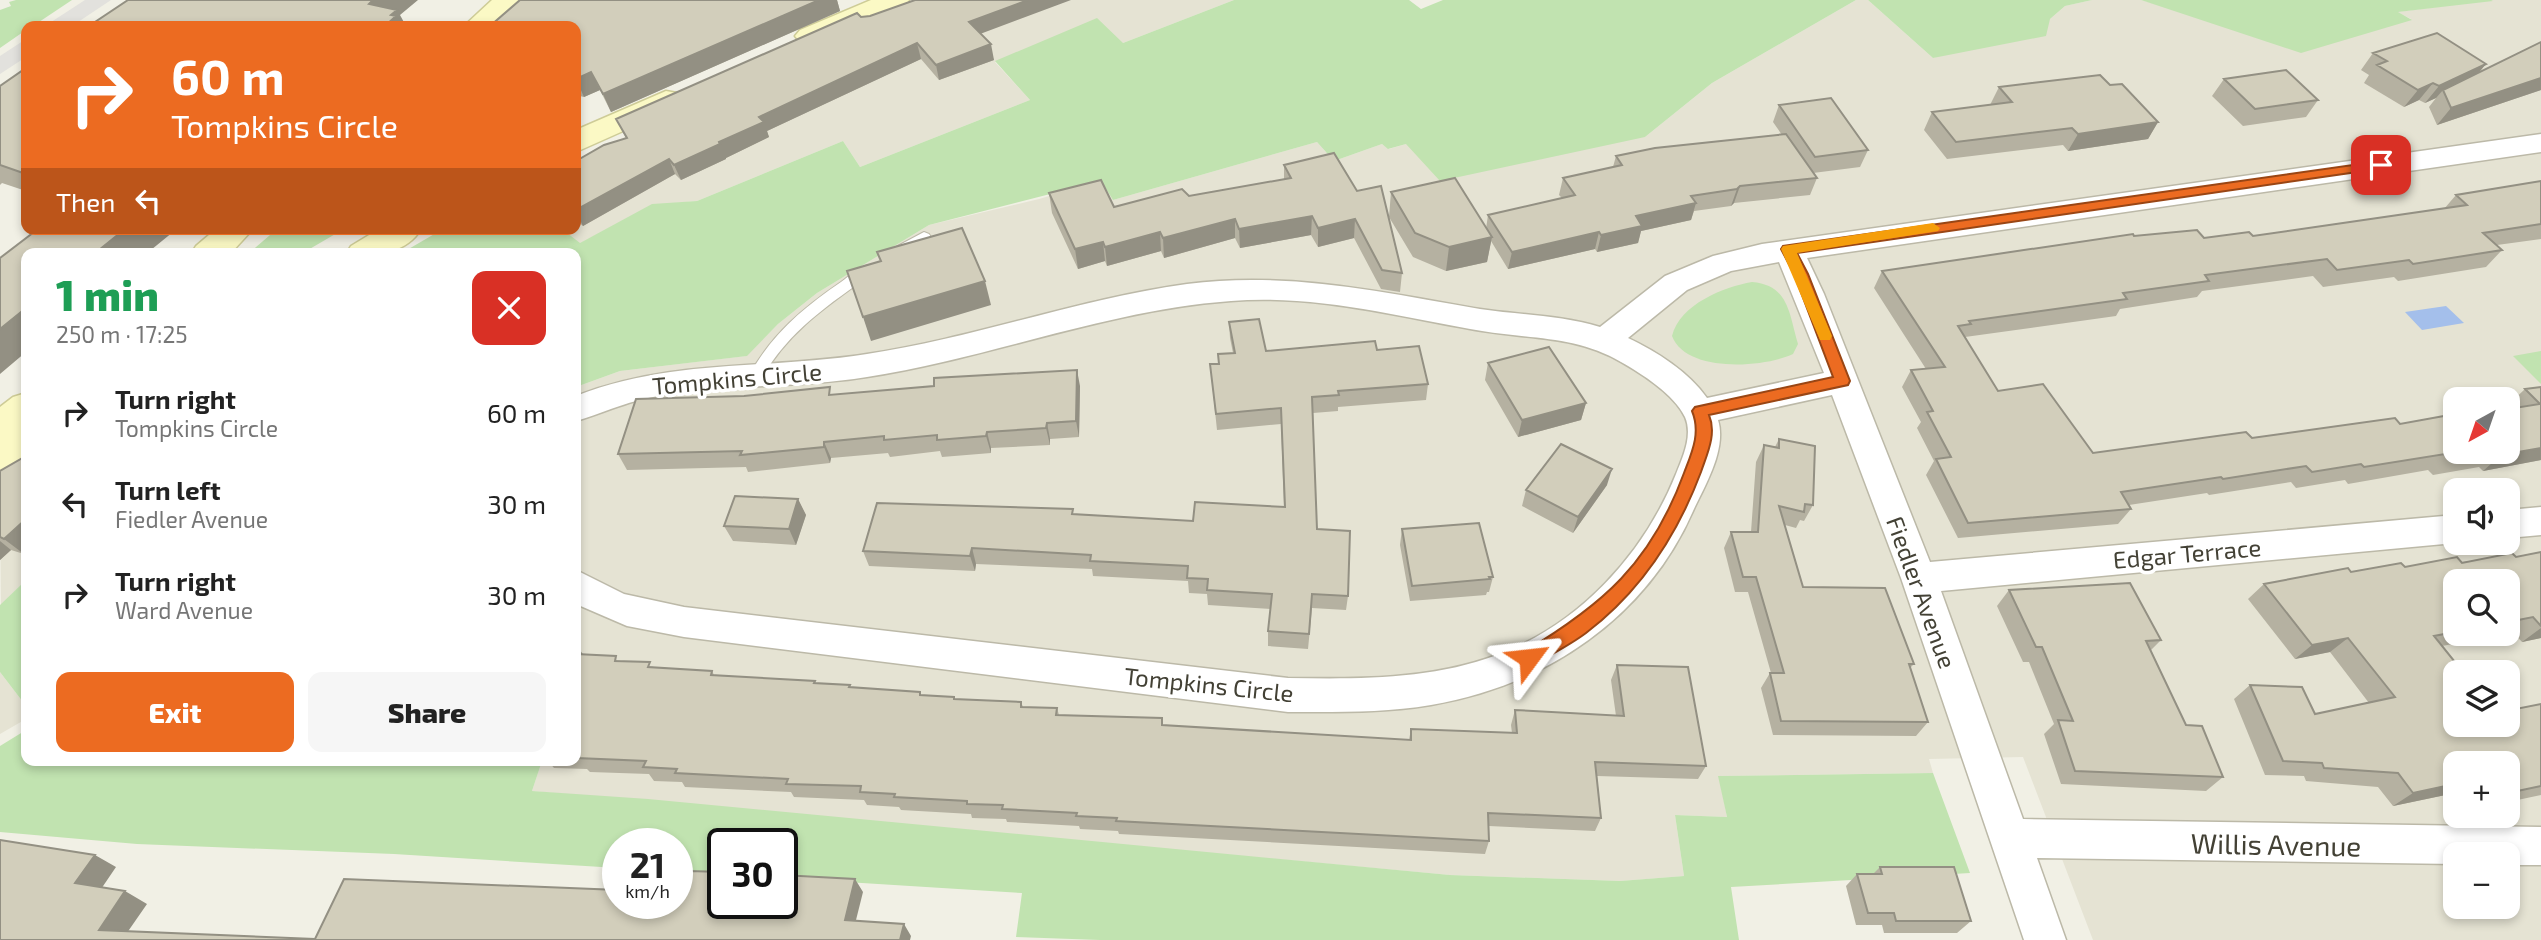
<!DOCTYPE html>
<meta charset="utf-8">
<style>
body{margin:0;font-family:"Exo 2",sans-serif;background:#f6f6f6;color:#222;height:100vh;display:flex;flex-direction:column;font-size:26px;white-space:nowrap}
*{box-sizing:border-box;margin:0}
p{font-size:23px;color:#767676}
.icon{flex:none;width:38px;height:38px;fill:none;stroke:currentColor;stroke-width:2;stroke-linecap:round;stroke-linejoin:round}
.map{position:relative;flex:1;overflow:hidden}
.panel{position:absolute;left:21px;top:248px;width:560px;height:518px;display:flex;flex-direction:column;background:#fff;border-radius:14px;box-shadow:0 4px 10px #0003}
.panel>*{flex:none}
.hud{position:absolute;left:21px;top:21px;width:560px;height:214px;border-radius:14px;box-shadow:0 4px 10px #0003;background:#ec6b21;color:#fff;overflow:hidden}
.needle{width:46px;rotate:220deg}
.tools{position:absolute;left:2443px;top:387px;display:grid;gap:14px}
.tools a{display:grid;place-items:center;width:77px;height:77px;border-radius:14px;background:#fff;box-shadow:0 4px 10px #0003;font-size:35px}
.speed{position:absolute;left:602px;top:828px;display:flex;gap:14px;font-size:35px;font-weight:700;text-align:center}
.speed>*{display:grid;place-content:center;width:91px;height:91px;border-radius:50%;background:#fff;box-shadow:0 4px 10px #0003;line-height:1}
.speed small{font-size:18px;font-weight:400}
.speed .limit{border:4px solid #111;border-radius:10px;background:#fff;color:#111}
.pin{position:absolute;display:grid;place-items:center;width:60px;height:60px;color:#fff;margin:-30px;border-radius:14px;box-shadow:0 4px 10px #0006}
.me{position:absolute;width:77px;margin:-38px;rotate:60deg;stroke-linejoin:round;filter:drop-shadow(0 0 5px #0008)}
.turn{display:flex;align-items:center;gap:24px;height:147px;padding:0 35px;font-size:32px}
.turn .icon{width:91px;height:91px;stroke-width:2.5}
.turn b{display:block;font-size:49px;line-height:60px}
.then{display:flex;align-items:center;height:66px;padding:0 35px;background:#0003;gap:14px;font-size:26px}
.round{display:grid;place-items:center;flex:none;width:74px;height:74px;border-radius:14px;background:#f6f6f6}
.summary{display:flex;align-items:center;justify-content:space-between;height:119px;padding:0 35px}
h1{font-size:42px;font-weight:800;line-height:52px;color:#1e9e55}
.action{display:flex;gap:14px;margin-top:auto;padding:14px 35px}
.action a{flex:1;height:80px;border-radius:14px;background:#ec6b21;color:#fff;font-size:28px;font-weight:800;line-height:80px;text-align:center}
.action a+a{background:#f6f6f6;color:#222}
ul{padding:0;list-style:none}
li{display:flex;align-items:center;gap:21px;height:91px;padding:0 35px}
li div{flex:1}
li b{display:block;font-size:26px}
li em{font-style:normal}
.map>svg:first-child{display:block}
.residential{fill:#e5e3d3;fill-rule:evenodd}
.green{fill:#c1e3b0}
.parking{fill:#e2e1dd}
.water{fill:#a4bfeb}
.lines{fill:none;stroke-linecap:round;stroke-linejoin:round}
.lane-casing{stroke:#bcb9a8;stroke-width:2}
.street-casing{stroke:#bcb9a8;stroke-width:3}
.secondary-casing{stroke:#cecc97;stroke-width:3}
.lane{fill:#fff;fill-rule:evenodd}
.street{fill:#fff;fill-rule:evenodd}
.secondary{fill:#fbf9c5;fill-rule:evenodd}
.wall{fill:#b5b1a1}
.shaded-wall{fill:#939083}
.building{fill:#d2cebb;stroke:#939083;stroke-width:2}
.route{fill:#ec6b21;stroke:#994615;stroke-width:2}
.slow{fill:#f59e0b}
.labels{text-anchor:middle;dominant-baseline:central;stroke-width:7;stroke-linejoin:round;paint-order:stroke}
.street-label{font-size:24px;fill:#434135;stroke:#fff}
.near-street-label{font-size:28px;fill:#434135;stroke:#fff}
</style>
<div class="map">
<svg width="2541" height="940" viewBox="0 0 2541 940">
<rect width="100%" height="100%" fill="#f1f0e5"/>
<path class="residential" d="M942 0H1234L1123 43 995 62 1030 100 860 167 843 141 697 201 652 205 579 244 562 229H576V164L625 137Z
M1856 0H1868L1933 58 2050 19 2065 6 2092 0H2141L2177 10 2411 19 2397 12 2491 0H2541V940H2093L2023 757 1929 759 1933 773 1719 776 1727 817 1675 815 1684 876 1620 881 1450 875 532 791 542 761H576V387L620 371 746 356 778 324 817 293 929 225 1039 199 1101 181 1113 200 1317 142 1334 161 1382 144 1389 149 1406 144 1645 137 1712 83ZM2455 399H2508V452H2455ZM2455 490H2508V542H2455ZM2455 581H2508V634H2455ZM2455 672H2508V724H2455ZM2455 763H2508V816H2455ZM2455 854H2508V906H2455Z
M26 483V580L1 605 0 498Z
M0 672 26 706V719L0 734Z"/>
<path class="green" d="M16 0H72L33 26H26V30L0 48V10L11 6 9 2Z
M1234 0H1409L1421 9 1443 0H1856L1712 83 1645 137 1440 181 1406 144 1388 149 1382 144 1334 161 1317 142 1113 200 1101 181 929 225 817 293 778 324 747 356 620 371 576 387V254H400L443 229H562L580 243 652 204 697 201 843 141 860 167 1030 100 995 61 1097 18 1123 43Z
M1868 0H2092L2065 6 2050 19 2046 36 1933 58Z
M2141 0H2491L2493 1 2398 12 2412 20 2301 53Z
M277 229H344L301 254H248Z
M1752 282C1789 285 1789 314 1798 344L1793 354C1763 368 1686 373 1672 336 1680 304 1724 287 1752 282Z
M2541 351V384L2513 356Z
M26 580V706L0 672V605Z
M26 730V761H542L532 791 648 799 1450 875 1620 881 1684 876 1675 815 1727 817 1718 776 1933 773 1970 873 1731 887 1739 940H1100L1016 937 1022 893 782 878V844H723V874L677 871V844H618V868L394 854 137 844 0 832V746Z"/>
<path class="parking" d="M85 0H111L72 26H45Z
M26 39V57L0 74V56Z"/>
<path class="water" d="M2446 306 2464 323 2422 330 2405 312Z"/>
<g class="lines">
<defs>
<path id="lane" d="M924 232 929 234 931 237 929 240 904 254H894L892 251 894 248Z
M868 265 875 270 873 273C830 304 788 331 762 378H752L750 374C772 334 803 308 841 282 849 276 858 268 868 265Z"/>
<path id="street" d="M2541 134V152L1807 258 1824 294 1930 562 2455 515V543L1941 591 2023 819 2541 827V865H2508V854H2455V864L2037 858 2066 940H2024L1901 578 1832 395 1718 420C1727 449 1705 485 1693 511 1646 618 1545 686 1431 705 1384 713 1336 712 1288 712L684 637 627 626 576 604V570L624 594 684 607 1288 678C1358 679 1430 680 1497 655 1579 625 1644 554 1676 474 1683 457 1693 435 1685 417 1674 394 1642 374 1621 362 1578 336 1530 339 1482 331 1399 317 1316 294 1231 301 1107 310 990 358 867 377 795 389 720 383 648 398 623 403 600 414 576 421V396C674 358 766 370 867 354 975 338 1078 299 1187 284 1287 271 1381 292 1480 309 1520 315 1560 315 1600 327L1665 276 1713 256 1762 244ZM1779 262 1824 373 1707 398C1689 372 1656 351 1628 338L1687 290 1731 271Z
M2541 507V535L2508 538V510Z"/>
<path id="secondary" d="M492 0H523L495 26H464Z
M871 0H909L905 6 820 42 810 45 800 42 795 36 800 30Z
M666 91 677 93 681 100 677 107 576 152V130Z
M216 229H253L230 254H191L196 246Z
M379 229H421C405 256 374 254 346 254L351 246Z
M26 393V428L21 432 26 430V462L0 472V407L13 397Z"/>
</defs>
<use href="#lane" class="lane-casing"/>
<use href="#street" class="street-casing"/>
<use href="#secondary" class="secondary-casing"/>
<use href="#lane" class="lane"/>
<use href="#street" class="street"/>
<use href="#secondary" class="secondary"/>
</g>
<path class="wall" d="M520 0H837L840 11 611 112 600 90 584 97 576 95V26Z
M861 17 981 34 994 60 939 80 921 59 767 131 769 137 726 158V159L681 180 675 174 583 226 576 220V161L626 138 616 119Z
M2541 42V90L2437 125 2429 107 2436 98 2425 103 2419 100 2404 107 2364 83 2369 75 2361 70 2373 53 2480 72Z
M26 68V191L2 183 0 185V86Z
M2224 79 2318 100 2306 117 2243 126 2212 96Z
M2110 85 2158 122 2148 139 2068 151 2063 145 1947 159 1924 130 1932 112 1990 105 1999 87Z
M1779 105 1868 150 1860 167 1813 173 1817 178 1810 195 1734 203 1731 206 1694 211 1691 220 1641 231 1638 243 1597 252 1595 249 1508 269 1491 241 1487 262 1446 271 1413 257 1389 217 1391 192 1486 229 1488 215 1562 198 1559 195 1563 178 1613 167 1616 156 1782 135 1773 122Z
M1334 153 1402 273 1400 292 1381 289 1354 238 1318 247 1311 235 1240 248 1235 238 1164 258 1161 251 1107 266 1105 261 1078 269 1052 213 1049 193 1114 207 1189 196 1284 179V165Z
M2541 181V239L2497 245 2502 250 2486 267 2398 281 2394 277 2323 287 2313 276 2202 291 2197 297 2120 309 2116 316 1965 337 1998 391 2093 453 2400 424 2455 452H2508L2510 409 2508 405 2525 389 2541 387V460L2483 471 2479 467 2433 475 2428 470 2348 484 2345 480 2296 488 2291 482 2209 495 2207 493 2129 505 2131 509 2118 524 1958 538 1926 475 1934 461 1917 428 1921 422 1902 387 1911 370 1926 369 1874 288 1882 271 2134 236 2204 238 2253 236 2444 209 2456 195Z
M1229 322 1266 351 1377 350 1428 384 1426 400 1338 407V411L1313 413 1317 529 1348 596 1346 610 1312 608 1308 649 1268 646V631L1271 609 1208 605 1207 594 1189 593 1188 581 1093 576 1092 569 976 564 975 571 869 566 863 551 1074 514 1193 521 1284 507 1281 424 1217 430 1210 364H1219L1218 354 1233 353 1230 338Z
M1488 363 1586 403 1581 420 1518 437 1485 380Z
M1080 386 1079 437 1050 439V445L991 448V453L942 457 940 451 890 457 888 453 831 458 830 463 748 472 746 467 627 470 618 454 833 395Z
M1779 439 1813 505 1804 521 1800 520 1796 528 1785 525 1803 587 1914 664 1910 668 1928 722 1916 736 1773 735 1761 688 1770 673H1771L1748 592H1735L1724 548 1731 532H1751L1756 462 1764 445 1775 447Z
M0 471 24 554 11 550 0 560Z
M1607 485 1573 533 1522 506 1526 490Z
M798 499 806 515 796 545 733 541 724 526Z
M1402 529 1493 577 1489 592H1487L1486 595 1410 601 1400 545Z
M2541 552V638L2522 642 2513 632 2508 633V581H2455V634H2506L2442 646 2455 724 2511 710 2541 704V795L2508 802V763H2455V793L2393 806 2378 787 2306 781 2304 776 2265 775 2234 699 2250 685 2315 714 2369 703 2330 652 2295 659 2248 599 2264 584 2351 572 2516 557Z
M2009 590 2161 640 2151 650 2186 725 2223 777 2206 791 2061 784 2044 734 2054 724 2029 662H2023L1997 606Z
M576 645 583 654 654 667 712 671 714 675 816 683 955 699 1021 702 1023 707 1057 708 1059 715 1162 718 1163 726 1409 740 1411 729 1512 733 1511 725 1515 710 1616 716 1611 680 1617 665 1706 766 1698 779 1597 776 1601 818 1595 831 1489 826V841L1485 854 1119 834 1118 831 1080 829 1079 826 1007 822 1006 819 972 818 971 814 901 810 899 807 867 805 864 800 794 797 791 792 685 787 682 782 654 781 649 774 590 772 587 769 554 768 548 761H576Z
M1880 867 1971 921 1957 933H1884L1882 925H1856L1846 886 1857 874H1873Z"/>
<path class="shaded-wall" d="M373 0H418L400 15 406 26H382L369 4Z
M819 0H837L840 11 611 112 603 94Z
M1028 0H1071L972 37 969 22Z
M917 43 921 59 767 131 769 137 726 158V159L681 180 674 165 719 142 759 117Z
M991 44 994 60 939 80 936 65Z
M2486 64 2472 81 2443 90 2436 98 2425 103 2439 86Z
M591 72 600 90 584 97 576 79Z
M2541 78V90L2437 125 2451 108Z
M2433 83 2419 100 2404 107 2418 90Z
M2158 122 2148 139 2068 151 2078 134Z
M669 159 675 174 583 226 576 212V210Z
M1740 186 1734 203 1731 206 1737 189Z
M1696 203 1691 220 1641 231 1638 243 1597 252 1601 235 1636 216Z
M1312 216 1311 235 1240 248 1239 229Z
M1235 219V238L1164 258 1163 238Z
M1355 219 1354 238 1318 247V228Z
M125 229H171L173 232 146 254H94Z
M1160 232 1161 251 1107 266 1105 247Z
M1599 232 1595 249 1508 269 1512 252Z
M1492 237 1487 262 1446 271 1449 247Z
M1103 242 1105 261 1078 269 1075 249Z
M985 281 991 305 871 341 863 317Z
M26 308V352L0 374V329Z
M1077 370 1080 386 1079 437 1076 421Z
M1586 403 1581 420 1518 437 1522 420Z
M1047 423 1050 439V445L1046 428Z
M987 432 991 448V453L986 436Z
M824 442 831 458 830 463 824 447Z
M2541 448V460L2483 471 2501 455Z
M1612 469 1607 485 1573 533 1578 517Z
M798 499 806 515 796 545 789 529Z
M26 519V552L24 554 4 539Z
M0 541 11 550 0 560Z
M972 548 976 564 975 571 970 556Z
M2541 628V638L2522 642Z
M2348 638 2330 652 2295 659 2312 645Z
M576 645 583 655 576 667Z
M2455 784V793L2393 806 2413 793Z
M95 855 116 867 97 895 75 883Z
M855 879 863 892 853 932 845 920Z
M125 891 147 904 122 940 99 930Z
M904 924 911 936 910 940H900Z"/>
<path class="building" d="M128 0H373L369 4 397 10 391 15 396 16 385 26H89Z
M520 0H819L603 94 591 72 576 79V26H490Z
M915 0H1028L969 22 991 44 936 65 917 43 759 117 764 122 719 142 720 144 674 165 669 159 576 210V161L604 145 627 138 616 119 857 13 861 17 870 16Z
M2437 33 2486 64 2439 86 2433 83 2418 90 2377 65 2387 61 2373 53Z
M2541 42V78L2451 108 2443 90Z
M26 68V174L0 165V86Z
M2286 70 2318 100 2255 109 2224 79Z
M2100 75 2110 85 2122 84 2158 122 2078 134 2072 128 1956 142 1932 112 2012 102 1999 87Z
M1831 98 1868 150 1815 157 1779 105Z
M1786 134 1817 178 1740 186 1737 189 1691 196 1696 203 1636 216 1642 226 1601 235 1599 232 1512 252 1488 215 1575 195 1563 178 1622 165 1616 156 1655 148Z
M1334 153 1357 191 1381 186 1402 273 1382 270 1355 219 1318 228 1312 216 1239 229 1235 219 1163 238 1160 232 1105 247 1103 242 1075 249 1049 193 1101 180 1114 207 1182 189 1189 196 1291 178 1284 165Z
M1455 178 1492 237 1449 247 1415 233 1391 192Z
M2541 181V224L2483 233 2502 250 2413 264 2409 260 2337 270 2327 259 2205 275 2209 281 2123 293 2127 299 1969 321 1971 324 1958 326 1998 391 2043 384 2093 453 2246 432 2252 438 2395 418 2400 424 2455 414V452H2493L2450 459 2445 454 2364 467 2361 464 2312 472 2306 466 2223 479 2221 477 2121 492 2131 509 1968 523 1936 459 1951 457 1927 412 1933 411 1911 370 1945 367 1882 271 2133 234 2134 236 2197 230 2204 238 2249 232 2253 236 2467 205 2456 195Z
M962 228 985 281 863 317 847 271 881 261 877 252Z
M38 229H125L94 254H26V308L0 329V258Z
M1259 319 1266 351 1375 341 1377 350 1419 346 1428 384 1338 391 1339 395 1312 397 1317 529 1350 531 1348 596 1312 594 1309 634 1268 631 1272 594 1207 590 1208 579 1187 578 1188 566 1090 561 1091 555 972 548 970 556 863 551 877 503 1073 509 1072 514 1193 521 1195 502 1285 507 1281 408 1216 414 1210 364H1219L1218 354 1235 353 1229 322Z
M1549 347 1586 403 1522 420 1488 363Z
M1077 370 1076 421 1047 423 1046 428 987 432 986 436 937 440V435L884 440V436L824 442V447L740 455 742 451 618 454 636 399 744 396 830 387 829 395 934 386V378Z
M2541 387V448L2501 455 2498 452H2508V409L2540 404 2525 389Z
M1779 439 1815 446 1813 505 1805 504 1804 512 1779 506 1803 587 1885 588 1914 664H1909L1928 722 1781 721 1770 673H1784L1756 577H1743L1731 532H1758L1764 445 1779 448Z
M1561 444 1612 469 1578 517 1526 490Z
M26 456V519L4 539 0 537V471Z
M735 496 798 499 789 529 724 526Z
M1479 523 1493 577H1489L1490 579 1412 586 1402 529Z
M2541 552V626L2533 617 2508 622V581H2455V632L2434 636 2463 672H2455V724H2508V706L2511 710 2541 704V786L2508 793V763H2455V784L2413 793 2398 773 2324 768 2322 763 2283 761 2250 685 2302 687 2315 714 2395 697 2348 638 2312 645 2264 584 2348 568 2351 572 2401 563 2405 567 2457 557 2462 563 2512 553 2516 557Z
M2130 583 2161 640 2146 641 2186 725 2202 726 2223 777 2075 771 2058 720 2073 721 2042 647H2036L2009 590Z
M576 654 616 656 615 661 650 662 648 667 712 671 711 675 815 681 814 683 850 685 849 687 920 692V695L954 697V699L1021 702V707L1057 708 1056 715 1162 718V725L1411 740V729L1517 733 1515 710 1624 716 1617 665 1688 667 1706 766 1595 762 1601 818 1488 813 1489 841 1116 821 1117 818 1076 816 1077 813 1002 809 1003 805 967 804V801L894 797 895 794 860 792 861 786 786 784 788 779 675 773 677 769 643 767 646 761 577 758 578 755H576Z
M0 840 95 855 75 883 125 891 99 930 315 939 344 879 618 890V903H677V892H682L689 871 723 872V903H782V875L855 879 845 920 904 924 900 940H0Z
M1880 867H1954L1971 921H1896L1894 913H1868L1857 874H1882Z"/>
<path class="route" d="M2381 161 2387 165 2385 168 1797 253 1808 274 1850 381 1848 385 1709 415C1717 434 1707 454 1701 472 1677 536 1640 592 1586 633 1570 645 1552 654 1535 664L1529 666 1522 664 1520 658 1522 653C1603 605 1651 563 1684 473 1692 452 1701 433 1692 411L1695 407 1833 377 1794 274 1781 249 1783 246Z"/>
<path class="slow" d="M1933 223 1940 228 1938 231 1797 253 1832 336 1830 340H1820L1781 249 1783 246Z"/>
<g class="labels">
<g class="street-label">
<text transform="translate(737 378) rotate(-5)">Tompkins Circle</text>
<text transform="translate(2187 553) rotate(-5)">Edgar Terrace</text>
<text transform="translate(1922 592) rotate(70)">Fiedler Avenue</text>
<text transform="translate(1209 684) rotate(6)">Tompkins Circle</text>
</g>
<g class="near-street-label">
<text transform="translate(2276 844) rotate(1)">Willis Avenue</text>
</g>
</g>
</svg>
<div class="tools">
<a><svg class="needle" viewBox="-14 -14 28 28"><path d="M0-13l5 13h-10z" fill="#e53935"/><path d="M0 13l5-13h-10z" fill="#767676"/></svg></a>
<a><svg class="icon" aria-label="sound" viewBox="0 0 24 24"><path d="M4 9h4l5-4v14l-5-4H4zM17 9q2 3 0 6"/></svg></a>
<a><svg class="icon" aria-label="search" viewBox="0 0 24 24"><circle cx="10" cy="10" r="6"/><path d="M15 15l6 6"/></svg></a>
<a><svg class="icon" aria-label="layers" viewBox="0 0 24 24"><path d="M12 4l9 5-9 5-9-5zM3 14l9 5 9-5"/></svg></a>
<a>+</a>
<a>−</a>
</div>
<div class="speed"><div>21<small>km/h</small></div><div class="limit">30</div></div>
<div class="pin" style="left:2381px;top:165px;background:#d93025"><svg class="icon" aria-label="arrive" viewBox="0 0 24 24"><path d="M6 21V4h12l-3 4 3 4H6"/></svg></div>
<svg class="me" style="left:1529px;top:658px" viewBox="-20 -20 40 40"><path d="M0-17L14 15 0 8-14 15z" fill="#ec6b21" stroke="#fff" stroke-width="4"/></svg>
<div class="hud">
<div class="turn"><svg class="icon" aria-label="right" viewBox="0 0 24 24"><path d="M7 20v-9h11M14 6l5 5-5 5"/></svg><div><b>60 m</b>Tompkins Circle</div></div>
<div class="then">Then<svg class="icon" aria-label="left" viewBox="0 0 24 24"><path d="M17 20v-9H6M10 6l-5 5 5 5"/></svg></div>
</div>
<section class="panel">
<div class="summary"><div><h1>1 min</h1><p>250 m · 17:25</p></div><a class="round" style="background:#d93025;color:#fff"><svg class="icon" aria-label="close" viewBox="0 0 24 24"><path d="M6 6l12 12M18 6L6 18"/></svg></a></div>
<ul>
<li><svg class="icon" aria-label="right" viewBox="0 0 24 24"><path d="M7 20v-9h11M14 6l5 5-5 5"/></svg><div><b>Turn right</b><p>Tompkins Circle</p></div><em>60 m</em></li>
<li><svg class="icon" aria-label="left" viewBox="0 0 24 24"><path d="M17 20v-9H6M10 6l-5 5 5 5"/></svg><div><b>Turn left</b><p>Fiedler Avenue</p></div><em>30 m</em></li>
<li><svg class="icon" aria-label="right" viewBox="0 0 24 24"><path d="M7 20v-9h11M14 6l5 5-5 5"/></svg><div><b>Turn right</b><p>Ward Avenue</p></div><em>30 m</em></li>
</ul>
<div class="action"><a>Exit</a><a>Share</a></div>
</section>
</div>
